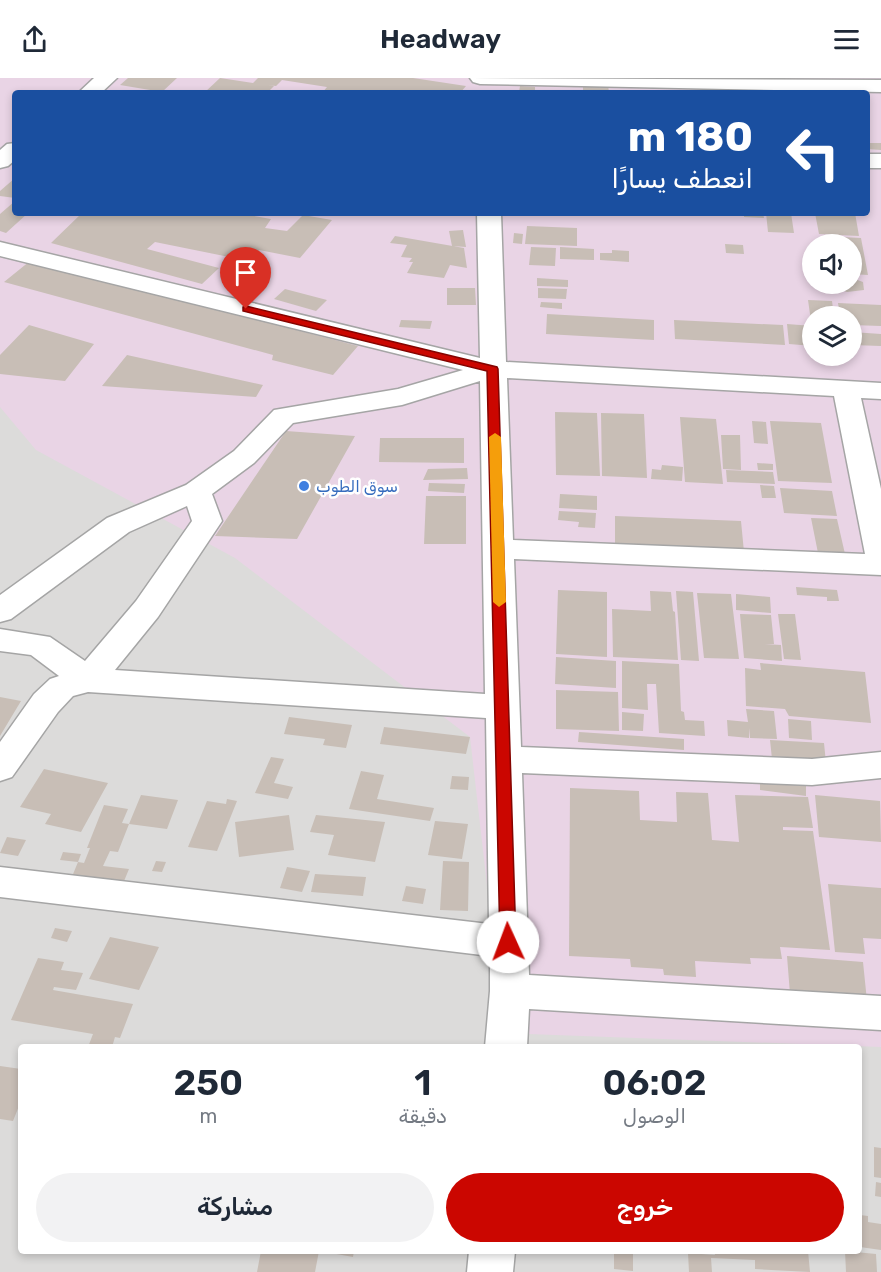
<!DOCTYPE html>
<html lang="ar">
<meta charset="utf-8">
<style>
body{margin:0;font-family:Rubik,Cairo,sans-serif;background:#f2f2f3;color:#1f2937;direction:rtl;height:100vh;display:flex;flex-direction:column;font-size:22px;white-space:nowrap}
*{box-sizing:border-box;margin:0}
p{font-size:20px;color:#747a83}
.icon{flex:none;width:33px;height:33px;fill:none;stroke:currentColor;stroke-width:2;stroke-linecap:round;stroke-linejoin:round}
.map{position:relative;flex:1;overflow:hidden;direction:ltr}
.sheet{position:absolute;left:18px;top:966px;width:844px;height:210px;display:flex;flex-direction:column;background:#fff;border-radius:6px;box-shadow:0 3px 9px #0003;direction:rtl}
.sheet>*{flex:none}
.hud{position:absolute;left:12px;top:12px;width:858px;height:126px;border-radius:6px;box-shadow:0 3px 9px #0003;direction:rtl;background:#1a4fa0;color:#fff;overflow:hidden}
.tools{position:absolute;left:802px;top:156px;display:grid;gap:12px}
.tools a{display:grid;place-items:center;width:60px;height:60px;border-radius:50%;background:#fff;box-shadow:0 3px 9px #0003;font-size:30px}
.pin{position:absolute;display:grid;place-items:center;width:51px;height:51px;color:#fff;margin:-62px -26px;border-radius:50% 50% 50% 0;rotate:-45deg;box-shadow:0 0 6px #0007}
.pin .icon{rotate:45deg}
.me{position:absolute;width:66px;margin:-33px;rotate:358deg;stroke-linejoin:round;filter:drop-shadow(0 0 4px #0008)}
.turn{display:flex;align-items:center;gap:21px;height:126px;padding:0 18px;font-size:27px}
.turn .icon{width:78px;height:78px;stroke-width:2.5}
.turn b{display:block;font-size:42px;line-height:51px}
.eta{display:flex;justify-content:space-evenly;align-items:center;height:102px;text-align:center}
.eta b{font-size:36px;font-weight:600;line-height:42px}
.button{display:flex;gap:12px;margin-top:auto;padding:12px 18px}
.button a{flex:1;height:69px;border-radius:36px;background:#cb0600;color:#fff;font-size:24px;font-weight:600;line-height:69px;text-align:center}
.button a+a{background:#f2f2f3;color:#1f2937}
header{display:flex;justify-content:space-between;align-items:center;height:78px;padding:0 18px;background:#fff;font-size:27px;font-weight:600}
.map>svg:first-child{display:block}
.residential{fill:#dcdbda;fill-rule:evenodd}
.industrial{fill:#e9d4e5;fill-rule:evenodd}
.building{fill:#c8beb6}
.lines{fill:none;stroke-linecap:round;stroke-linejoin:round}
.minor-casing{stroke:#a5a5a5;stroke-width:3}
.minor{fill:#fff;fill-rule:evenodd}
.route{fill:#cb0600;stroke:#840400;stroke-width:1.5}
.slow{fill:#f59e0b}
.shop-dot{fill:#3f7fe0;stroke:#fff;stroke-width:2}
.labels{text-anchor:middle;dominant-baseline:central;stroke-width:5;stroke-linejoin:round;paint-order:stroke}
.shop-label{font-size:16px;fill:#366cbe;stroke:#fff;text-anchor:start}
</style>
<header><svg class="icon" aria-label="menu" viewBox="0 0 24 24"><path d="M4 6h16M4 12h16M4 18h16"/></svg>Headway<svg class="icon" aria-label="share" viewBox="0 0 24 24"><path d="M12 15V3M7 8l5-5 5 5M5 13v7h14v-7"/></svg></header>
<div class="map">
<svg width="881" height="1194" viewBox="0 0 881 1194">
<rect width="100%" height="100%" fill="#f0ece3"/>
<path class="residential" d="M0 0H881V1194H0ZM15 15H867V135H15ZM813 166H852V206H813ZM813 238H852V278H813ZM21 969H860V1173H21Z"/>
<path class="industrial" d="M0 0H881V969L504 955 470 659 235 480 36 372 0 329ZM15 15H867V135H15ZM813 166H852V206H813ZM813 238H852V278H813Z"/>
<path class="building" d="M128 0H177L162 14 120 7Z
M220 0 253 5 258 0H413L466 8 460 15H322L327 9 282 2 276 8 268 7 274 8 267 15H204Z
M583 5 608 6 609 15H583Z
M520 8 535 9V14H519Z
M651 12 689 13V15H639V13Z
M867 65H881V72L867 71Z
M15 100V120L0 118V113Z
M15 123V135H28L6 155 0 153V136Z
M82 135H237L271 141 265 150 287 153 303 137 332 142 300 180 259 172 249 183 155 164 147 171 219 190 202 206 51 165Z
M744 135H763L764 140 744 139Z
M766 135H791L794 155 768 154Z
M815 135H855L859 158 819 156Z
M527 148 577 150V168L525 166Z
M463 152 466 169 452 168 449 153Z
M514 155 523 156 522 166 513 165Z
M395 158 464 170 467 190 450 187 444 200 407 195 413 184H409L412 180 401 179 407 167 390 165Z
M822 158 861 160 868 197 852 196V166H823Z
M725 166 743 167 744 176 726 175Z
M531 169 556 170 555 188 529 187Z
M560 169 594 171V182L560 181Z
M612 172 629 173V184L600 182V175H612Z
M30 183 358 268 333 297 272 282 273 277 4 204Z
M537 200 568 202V209L537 208Z
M852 200 863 204 864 212 847 214 839 211 835 206H852Z
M447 210H475L476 227H447Z
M538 210 567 211 566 221 538 220Z
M285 211 327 222 316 233 274 221Z
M808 222 832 223 834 238H813V243H811Z
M541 224 562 225V231L540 229Z
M838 225 881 227V248L852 247V238H840Z
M547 236 654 242V262L546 256Z
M401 242 432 243 430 251 399 249Z
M674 242 783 247 785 267 675 261Z
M787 246 813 248V268L789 266Z
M29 247 94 266 65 303 0 296V277Z
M852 254 881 256V268L852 267Z
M127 277 263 307 256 319 102 308Z
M555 334 597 335 600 398 556 397Z
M601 335 644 336 647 400 602 398Z
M680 339 716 341 723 406 685 404Z
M752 343 766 344 768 366 754 365Z
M770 343 821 345 832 405 778 403Z
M286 353 355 358 297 461 215 458Z
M721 357H740L741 392 723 391Z
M380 360H464V385L379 384Z
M757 385 773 386V392H758Z
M662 387 683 389 682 403 651 401 652 391 661 392Z
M467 390 468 401 423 402 428 391Z
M726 392 773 394 775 406 727 404Z
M429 405 465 406 464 415 428 413Z
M760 407 774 408 776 420H762Z
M780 410 832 413 837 438 784 435Z
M560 416 597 418V432L559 430Z
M426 418H466V466H424Z
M559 433 596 435 595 450 578 449 579 444 558 442Z
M615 438 741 443 744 474 615 468Z
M811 440 837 441 845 476 818 475Z
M796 509 837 512 839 523H827V519L797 517Z
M558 512 607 514V579L556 576Z
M650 513 671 514 673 533 675 534 678 582 613 579 612 531 651 533Z
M676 513 693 514 699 583 681 582Z
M697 515 731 516 739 581 704 580Z
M736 516 770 519 771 535 736 532Z
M740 536 771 537 774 566H765L781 567 782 583 744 580Z
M778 536H795L801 582 784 581Z
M556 579 616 583V610L555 606Z
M622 583 679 586 681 633 684 634 685 642 704 643 705 658 659 655 656 606H647L648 632 622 630Z
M760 585 865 594 871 645 789 638 785 631 746 628 745 590 761 592Z
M556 612 618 614 619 653 556 651Z
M0 619 21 623 0 658Z
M746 631 774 633 777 661 750 660 749 650V660L728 658 727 642 748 644Z
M622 634 644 636 643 653 622 652Z
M289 639 352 647 346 670 323 667 325 661 284 656Z
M788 641 811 643 812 662 789 660Z
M384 649 470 659 466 676 380 666Z
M579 654 684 661V672L578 664Z
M770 662 824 665 826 685 772 681Z
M271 679 284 681 274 705 293 709 288 721 255 715Z
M44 691 108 705 81 754 45 746 51 736 20 729Z
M361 693 384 697 377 721 434 730 430 743 349 731Z
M452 698 469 699 468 712 450 711Z
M760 703 806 708V718L760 712Z
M570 710 639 713 640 742 677 744 676 714 708 715 712 762 739 764 735 717 808 719 813 750 783 749V752L813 753 830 872 780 869 782 881 750 880 751 886 695 883 696 899 664 897 663 891 631 889 630 881 569 878Z
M141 717 178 722 167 751 129 746Z
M815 717 880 723 881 764 819 759Z
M227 721 237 723 217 773 188 769 207 723 226 726Z
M104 727 128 731 122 745 129 746 118 774 110 773 103 788 129 791 122 808 71 801 78 784 84 785 90 770H87Z
M289 737 294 772 239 779 235 744Z
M316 737 385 744 375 784 328 777 334 757 310 754Z
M435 743 468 746 462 781 428 777Z
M7 759 26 762 18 778 0 775Z
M63 774 81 776 78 784 60 782Z
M156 783 166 784 162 794 152 793Z
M443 783 469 784 468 833 440 832Z
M287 789 310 793 302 814 280 810Z
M315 796 366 799 363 818 311 814Z
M828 806 881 810V861L863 860 865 876 835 874Z
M406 808 426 811 423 826 402 823Z
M55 850 72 853 67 864 51 860Z
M110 859 159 869 139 912 89 901Z
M787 878 863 884 867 923 790 916Z
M38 880 64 884 61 892 83 895 76 912 54 909 53 912 133 926 120 960 115 959 112 969H88L93 956 11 942Z
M0 988 21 991V1023L13 1043 0 1041Z
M874 1069 881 1070V1100L874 1099Z
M876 1104 881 1105V1119L875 1118Z
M860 1137 868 1138V1144L881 1146V1172L860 1169Z
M261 1173H319L315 1194H257Z
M320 1173H354L353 1179Z
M614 1173H633V1193L614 1191Z
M714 1173H808L810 1194 755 1191V1182L711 1180 712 1194H689L688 1175 715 1177Z
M845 1173 876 1176 877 1194H846Z"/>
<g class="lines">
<defs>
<path id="minor" d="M94 0H117L101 15H78Z
M470 0 881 2V14L480 6 473 4Z
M15 65V82L8 88 0 90V72L7 66Z
M867 76H881V90H867Z
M477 135H501L506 284 881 305V321L861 320 881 411V497L514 481 521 669 812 681 881 674V700L812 707 522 695 529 897 881 918V952L529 931 527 969H485L490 913V878L0 819V789L489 846 486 640 88 614 73 618 58 634 12 699 0 703V664L34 616 50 601 59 598 31 577 0 573V551L50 559 85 583 136 523 192 443 187 428 129 454 11 541 0 544V517L107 440 186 407 234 373 274 332 398 311 463 292 0 178V164L480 280ZM507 300 834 318 865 476 513 462ZM480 303 485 616 115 592 158 539 222 443 212 416 254 385 293 345 402 327Z
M469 1173H515L513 1194H467Z"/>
</defs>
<use href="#minor" class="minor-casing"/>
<use href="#minor" class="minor"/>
</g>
<path class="route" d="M246 228 497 289 498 291 516 864 514 868 508 870 503 868 500 864 487 293 243 233V229Z"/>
<path class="slow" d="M495 355 501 359 506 524 499 529 493 524 489 359Z"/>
<circle class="shop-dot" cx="304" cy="408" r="6"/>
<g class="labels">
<g class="shop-label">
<text x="316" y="408">سوق الطوب</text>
</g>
</g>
</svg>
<div class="tools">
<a><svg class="icon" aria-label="sound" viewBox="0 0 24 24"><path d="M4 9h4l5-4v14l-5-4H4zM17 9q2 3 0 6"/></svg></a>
<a><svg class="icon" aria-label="layers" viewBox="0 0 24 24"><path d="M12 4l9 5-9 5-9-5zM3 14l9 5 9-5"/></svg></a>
</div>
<div class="pin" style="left:246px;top:231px;background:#d93025"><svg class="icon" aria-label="arrive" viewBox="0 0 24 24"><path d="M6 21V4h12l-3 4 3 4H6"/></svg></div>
<svg class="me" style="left:508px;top:864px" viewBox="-20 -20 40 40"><circle r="19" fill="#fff"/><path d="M0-13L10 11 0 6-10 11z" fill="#cb0600"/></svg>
<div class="hud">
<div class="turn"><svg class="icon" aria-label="left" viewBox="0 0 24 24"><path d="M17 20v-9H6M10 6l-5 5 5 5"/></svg><div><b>180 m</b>انعطف يسارًا</div></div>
</div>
<section class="sheet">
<div class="eta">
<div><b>06:02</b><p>الوصول</p></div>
<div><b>1</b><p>دقيقة</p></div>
<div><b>250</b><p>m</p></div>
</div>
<div class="button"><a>خروج</a><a>مشاركة</a></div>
</section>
</div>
